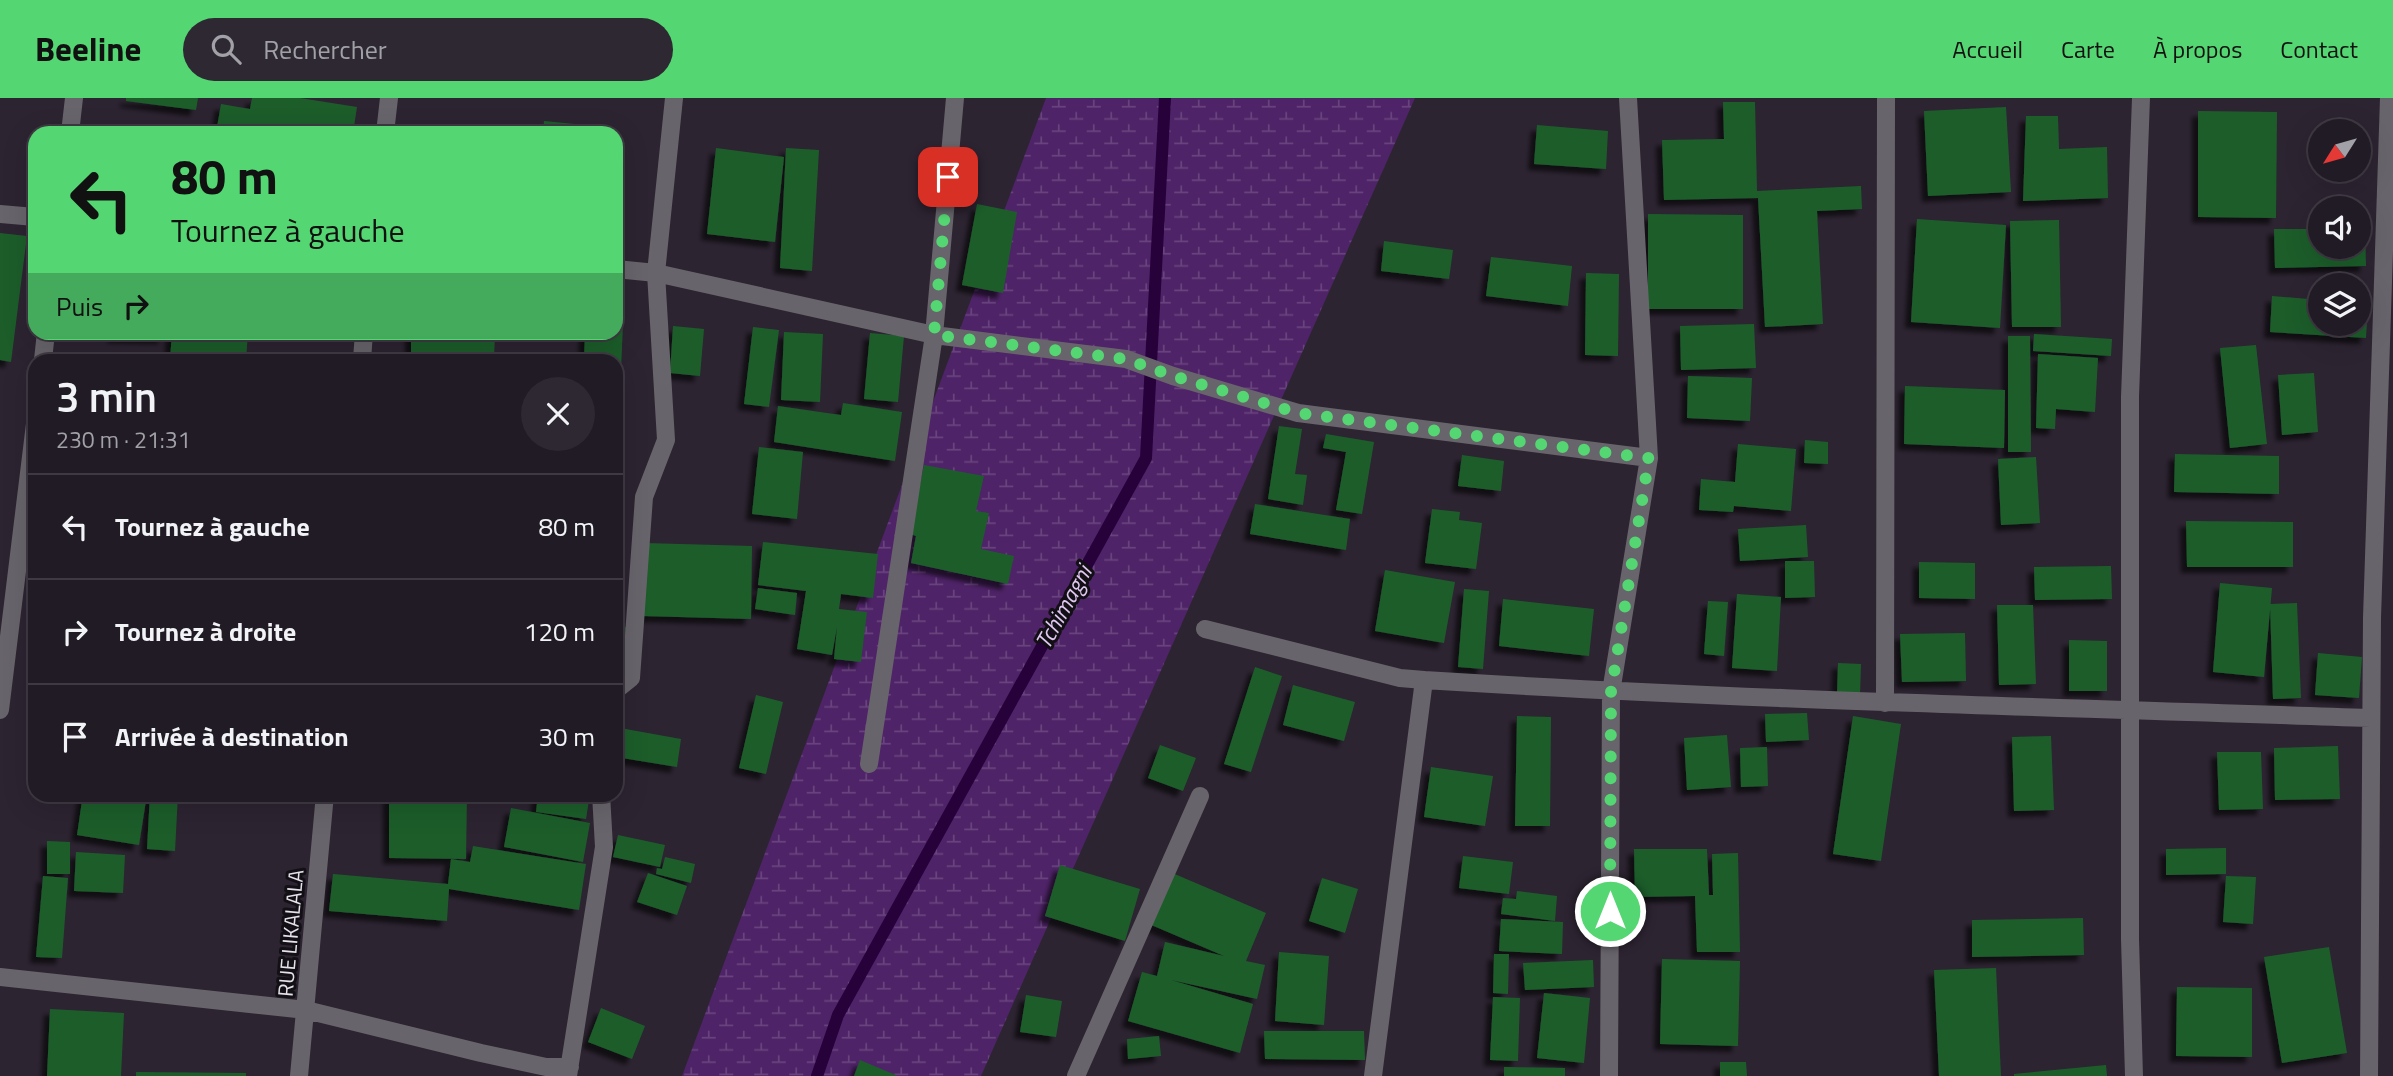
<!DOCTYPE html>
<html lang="fr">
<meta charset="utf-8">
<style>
body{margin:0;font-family:"Titillium Web",sans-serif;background:#2d2832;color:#f1f3f6;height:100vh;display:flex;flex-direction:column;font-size:26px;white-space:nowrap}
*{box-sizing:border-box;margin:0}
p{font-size:23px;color:#a2a1a7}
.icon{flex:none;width:38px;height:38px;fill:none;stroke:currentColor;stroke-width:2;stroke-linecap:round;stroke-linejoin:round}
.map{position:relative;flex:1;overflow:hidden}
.sheet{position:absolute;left:28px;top:256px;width:595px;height:448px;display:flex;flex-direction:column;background:#211b25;border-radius:21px;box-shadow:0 7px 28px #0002,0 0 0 2px #3e3942}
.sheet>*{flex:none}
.top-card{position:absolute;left:28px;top:28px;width:595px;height:214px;border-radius:21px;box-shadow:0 7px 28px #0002,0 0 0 2px #3e3942;background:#54d672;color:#111;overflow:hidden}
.needle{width:46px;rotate:233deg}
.controls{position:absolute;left:2308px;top:21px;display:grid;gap:14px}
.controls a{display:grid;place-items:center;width:63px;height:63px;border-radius:50%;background:#211b25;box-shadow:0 7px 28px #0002,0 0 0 2px #3e3942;font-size:35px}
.pin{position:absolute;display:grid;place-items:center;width:60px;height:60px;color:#fff;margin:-30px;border-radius:14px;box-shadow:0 4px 10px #0006}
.me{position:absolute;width:77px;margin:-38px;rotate:0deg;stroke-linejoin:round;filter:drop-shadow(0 0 5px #0008)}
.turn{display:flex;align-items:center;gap:24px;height:147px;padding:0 28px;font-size:32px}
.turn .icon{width:91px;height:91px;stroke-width:2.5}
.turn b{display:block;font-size:49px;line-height:60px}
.then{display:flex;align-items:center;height:66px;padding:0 28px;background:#0003;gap:14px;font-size:26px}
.round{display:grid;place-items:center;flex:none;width:74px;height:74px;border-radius:37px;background:#2d2832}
.headline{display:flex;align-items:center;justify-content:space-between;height:119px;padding:0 28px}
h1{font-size:42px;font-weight:600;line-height:52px}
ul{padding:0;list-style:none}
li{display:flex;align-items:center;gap:21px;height:105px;padding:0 28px;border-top:2px solid #3e3942}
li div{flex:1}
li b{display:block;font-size:26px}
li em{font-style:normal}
header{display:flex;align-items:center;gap:42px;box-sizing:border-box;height:98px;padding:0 35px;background:#54d672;color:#111}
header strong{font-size:33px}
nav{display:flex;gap:38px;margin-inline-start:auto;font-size:24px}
.search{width:490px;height:63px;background:#2d2832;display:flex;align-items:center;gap:18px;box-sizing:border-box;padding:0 24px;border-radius:38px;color:#a2a1a7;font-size:26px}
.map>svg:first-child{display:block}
.wetland{fill:url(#wetland-marsh)}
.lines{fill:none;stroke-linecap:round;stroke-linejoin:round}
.stream{stroke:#270139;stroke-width:12}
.building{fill:#1d5d2c;filter:url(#shadow)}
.minor{stroke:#68646b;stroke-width:18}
.route{stroke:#54d672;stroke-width:12;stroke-dasharray:0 21.6}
.labels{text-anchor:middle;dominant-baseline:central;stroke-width:6;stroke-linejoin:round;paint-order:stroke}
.street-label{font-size:21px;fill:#e6e1ea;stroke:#120f15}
.water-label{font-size:23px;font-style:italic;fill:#e1c8f2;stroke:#120f15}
</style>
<header>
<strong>Beeline</strong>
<div class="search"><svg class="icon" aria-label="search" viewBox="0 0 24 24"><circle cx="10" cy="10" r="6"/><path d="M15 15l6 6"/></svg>Rechercher</div>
<nav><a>Accueil</a><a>Carte</a><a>À propos</a><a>Contact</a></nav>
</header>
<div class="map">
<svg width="2393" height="978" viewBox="0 0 2393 978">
<defs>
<pattern id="wetland-marsh" width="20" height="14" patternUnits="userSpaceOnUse" patternTransform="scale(1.75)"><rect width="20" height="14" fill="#4e2367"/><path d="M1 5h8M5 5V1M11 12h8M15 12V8" fill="none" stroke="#68437d"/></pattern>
<filter id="shadow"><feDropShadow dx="-6" dy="6" stdDeviation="2" flood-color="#0009"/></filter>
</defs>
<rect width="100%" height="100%" fill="#2c2431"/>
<path class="wetland" d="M1046 0H1415L981 978H682Z"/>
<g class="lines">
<path class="stream" d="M817 978 838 917 1146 360 1165 0"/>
</g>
<path class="building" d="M126 0H198L196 12 126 3Z
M252 0H300L357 9 353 35H216L221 6 250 11Z
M1723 4H1755L1757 93 1861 88 1862 111 1817 113 1823 226 1765 229 1758 100 1664 102 1662 42 1724 41Z
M2006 9 2011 94 1928 98 1924 13Z
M2198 13 2277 14 2276 120 2198 119Z
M2026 18H2058L2059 51 2107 49 2108 100 2023 103Z
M544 23 585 27V35H543Z
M1537 27 1608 33 1606 71 1534 66Z
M716 50 784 59 775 144 707 136Z
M786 50 819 52 812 173 780 170Z
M977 106 1017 114 1003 195 962 187Z
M1648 116 1743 117V211H1648Z
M1917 121 2006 127 2000 230 1911 224Z
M2059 122 2061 229H2012L2010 123Z
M2359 130H2365L2366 168 2275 170 2274 131H2320V149H2359Z
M0 135 27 138 11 264 0 262Z
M1384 143 1453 152 1449 181 1381 173Z
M1491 159 1572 168 1568 208 1486 198Z
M1586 175 1619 176 1618 258 1585 257Z
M2272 198 2320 202V226H2359V205H2368L2366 240 2270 234Z
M616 225 623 226 620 295 616 294V262H584L585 234H616Z
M1754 226 1756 270 1681 272 1680 228Z
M673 228 704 231 700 278 670 275Z
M753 229 779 232 769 309 744 306Z
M113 234H164V240L113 239Z
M172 234H248L246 262H170Z
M411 234H495L494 262H411Z
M784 234 823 236 820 304 781 302Z
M870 235 904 238 898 304 864 301Z
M2034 236 2112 241 2111 258 2033 253Z
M2008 238H2030L2031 354H2008Z
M2256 247 2267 346 2230 350 2220 250Z
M2038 256 2098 260 2095 314 2056 311 2055 331 2036 330Z
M2314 275 2318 334 2282 337 2278 277Z
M1688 278 1752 280 1750 323 1687 320Z
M1905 288 2005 292 2004 350 1904 346Z
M843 305 902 314 895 363 774 344 778 308 841 317Z
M1279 328 1302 331 1295 376 1307 377 1303 407 1268 401Z
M1326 336 1374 344 1362 416 1336 412 1346 354 1323 350Z
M1805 342 1828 344V366L1804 365Z
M1738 346 1796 351 1791 413 1734 408 1733 414 1699 412 1701 381 1735 384Z
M759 349 803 354 797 421 752 416Z
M2175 356 2279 358V396L2174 394Z
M1462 357 1504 363 1501 393 1458 388Z
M2036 359 2040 425 2001 427 1998 361Z
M924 367 984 378 976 413 989 415 981 451 1014 458 1008 486 911 465 916 438 910 436Z
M1255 406 1350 421 1346 452 1250 436Z
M1432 411 1460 414 1459 422 1482 425 1476 471 1425 465Z
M2186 423 2293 424V469H2187Z
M1806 427 1808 459 1740 463 1738 431Z
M763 444 878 456 873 500 841 496 839 511 867 514 861 564 834 561 837 529 832 557 797 551 806 493 758 487Z
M644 445 752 448 751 521 642 518Z
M1785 463H1814L1815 499 1785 500Z
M1919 464 1975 465V501L1919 500Z
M2111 468 2112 501 2035 502 2034 469Z
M1385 472 1455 484 1444 545 1375 533Z
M2220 485 2272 490 2264 579 2213 574Z
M758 490 797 495 795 517 755 511Z
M1464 491 1489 493 1483 571 1458 569Z
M1737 496 1781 499 1777 573 1732 570Z
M1503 501 1594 511 1589 558 1499 548Z
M1708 503 1728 504 1724 558 1704 556Z
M2297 505 2301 600 2273 601 2270 506Z
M1997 507H2033L2036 586 1999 587Z
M616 528 627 529 626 568 616 567Z
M1965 535 1966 583 1902 584 1900 536Z
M2069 542 2107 543V593H2069Z
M2318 555 2362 559 2359 600 2315 597Z
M1838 565 1861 566 1860 597 1837 596Z
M1255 569 1282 578 1251 674 1224 666Z
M1293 587 1355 604 1344 643 1283 627Z
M756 597 783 604 766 676 739 670Z
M616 611 622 612 620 630 681 641 677 669 616 659Z
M1807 615 1809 642 1766 644 1765 616Z
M1517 618 1551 619 1550 728H1515Z
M1853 618 1901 626 1881 763 1833 756Z
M1727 637 1731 689 1687 692 1684 640Z
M2051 638 2054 712 2014 713 2012 639Z
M1160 647 1196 660 1183 693 1148 680Z
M2338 648 2340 701 2275 702 2274 650Z
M1767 649 1768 688 1741 689 1740 650Z
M2217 654H2261L2263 711 2219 712Z
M1431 669 1493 678 1485 728 1424 719Z
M83 696H147L139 747 77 737Z
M150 696H178L175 753 147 751Z
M389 696H467L466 761 389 760Z
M538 696H590L586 721 536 714Z
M511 710 590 725 583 764 504 749Z
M618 737 665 747 660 769 613 759Z
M47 743 70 744V776H47Z
M473 748 586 766 579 812 449 791 447 823 329 813 333 776 448 786 451 761 470 764Z
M2226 750V776L2166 777V751Z
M1634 751H1707L1709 797H1713L1712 756 1738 755 1740 854H1697L1695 798 1635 799Z
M76 754 125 757 123 795 74 793Z
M1463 758 1513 764 1509 796 1459 790Z
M665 759 695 766 691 785 656 776 657 770 662 771Z
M1060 767 1140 791 1125 843 1045 818Z
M1170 774 1266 815 1246 863 1265 867 1257 901 1171 882 1253 906 1240 955 1128 923 1142 874 1157 878 1165 844 1224 858 1149 826Z
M648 775 687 788 677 817 637 804Z
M43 778 68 780 62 860 36 859Z
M2226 778 2256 779 2253 826 2223 824Z
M1322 780 1358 791 1345 835 1309 823Z
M1517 793 1557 798 1555 823 1501 816 1503 800 1516 801Z
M2083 820 2084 857 1972 859V822Z
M1501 821 1563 824 1562 856 1499 853Z
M2329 849 2347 955 2282 965 2264 859Z
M1279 854 1329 858 1324 927 1275 923Z
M1494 856H1509L1508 896 1493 895Z
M1662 861 1740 863 1738 948 1660 946Z
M1593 862 1594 889 1525 892 1523 865Z
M1996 870 2001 978H1939L1934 872Z
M2177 889 2252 890V959L2176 958Z
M1544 895 1590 900 1584 965 1537 960Z
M1026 897 1062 903 1056 939 1020 934Z
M1493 899 1520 900 1518 963 1490 962Z
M601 910 645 928 632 961 588 944Z
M50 911 124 915 121 978H47Z
M1264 933H1364L1365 962 1265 961Z
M1159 938 1161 958 1128 961 1127 941Z
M860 962 898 978H854Z
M1720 964H1746L1747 978H1720Z
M2106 967 2107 978H2014V976Z
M1504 969 1565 970V978H1504Z
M136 974 246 975V978H136Z"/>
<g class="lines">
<path class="minor" d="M70 35 74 0
M385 35 389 0
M0 116 35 119
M616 171 656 175 934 237 1126 261 1173 278 1298 315 1649 360
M43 262 46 234
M362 262 364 234
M1205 531 1400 580 1424 582C1739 602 2055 609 2371 620
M616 592 631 580 644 399 666 342 656 175 674 0
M1885 605 1886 0
M0 612 35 326
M869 666 934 237 955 0
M0 879 306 912 481 955 546 969H570
M299 978 325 696
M568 978 604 749 601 696
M1076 978 1200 698
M1373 978 1424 582
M1609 978 1611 594 1649 360 1628 0
M2134 978 2130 841V299L2141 0
M2369 978 2372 520 2389 0"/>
</g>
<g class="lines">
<path class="route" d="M948 79 934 237 1126 261 1173 278 1298 315 1649 360 1611 594 1610 813"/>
</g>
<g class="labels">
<g class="street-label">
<text transform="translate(290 835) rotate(-85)">RUE LIKALALA</text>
</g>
<g class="water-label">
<text transform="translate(1063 509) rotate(-61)">Tchimagni</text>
</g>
</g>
</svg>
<div class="controls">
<a><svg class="needle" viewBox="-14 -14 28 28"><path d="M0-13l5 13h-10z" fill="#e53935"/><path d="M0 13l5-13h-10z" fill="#a2a1a7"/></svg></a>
<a><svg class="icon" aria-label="sound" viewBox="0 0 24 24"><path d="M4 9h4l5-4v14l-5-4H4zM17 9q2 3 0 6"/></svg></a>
<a><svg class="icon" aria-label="layers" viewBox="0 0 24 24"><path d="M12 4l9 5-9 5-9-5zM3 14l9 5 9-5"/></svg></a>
</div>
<div class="pin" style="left:948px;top:79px;background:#d93025"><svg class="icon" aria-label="arrive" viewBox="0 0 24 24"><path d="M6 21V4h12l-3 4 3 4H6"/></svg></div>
<svg class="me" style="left:1610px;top:813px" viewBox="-20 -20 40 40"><circle r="17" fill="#54d672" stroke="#fff" stroke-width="3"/><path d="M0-11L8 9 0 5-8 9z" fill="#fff"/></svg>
<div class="top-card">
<div class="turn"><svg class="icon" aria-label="left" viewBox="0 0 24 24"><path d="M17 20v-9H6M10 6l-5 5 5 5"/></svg><div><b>80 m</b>Tournez à gauche</div></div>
<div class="then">Puis<svg class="icon" aria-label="right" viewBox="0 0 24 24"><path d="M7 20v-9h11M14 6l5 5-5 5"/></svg></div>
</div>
<section class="sheet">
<div class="headline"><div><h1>3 min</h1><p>230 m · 21:31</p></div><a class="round"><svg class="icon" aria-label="close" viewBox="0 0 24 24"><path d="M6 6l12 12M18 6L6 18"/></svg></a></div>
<ul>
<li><svg class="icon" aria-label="left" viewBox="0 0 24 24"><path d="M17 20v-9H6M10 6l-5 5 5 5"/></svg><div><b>Tournez à gauche</b></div><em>80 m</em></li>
<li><svg class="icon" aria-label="right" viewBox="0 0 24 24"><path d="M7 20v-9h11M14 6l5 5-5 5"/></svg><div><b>Tournez à droite</b></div><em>120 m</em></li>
<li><svg class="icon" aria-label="arrive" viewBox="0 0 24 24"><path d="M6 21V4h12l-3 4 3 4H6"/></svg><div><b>Arrivée à destination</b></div><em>30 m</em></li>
</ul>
</section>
</div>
